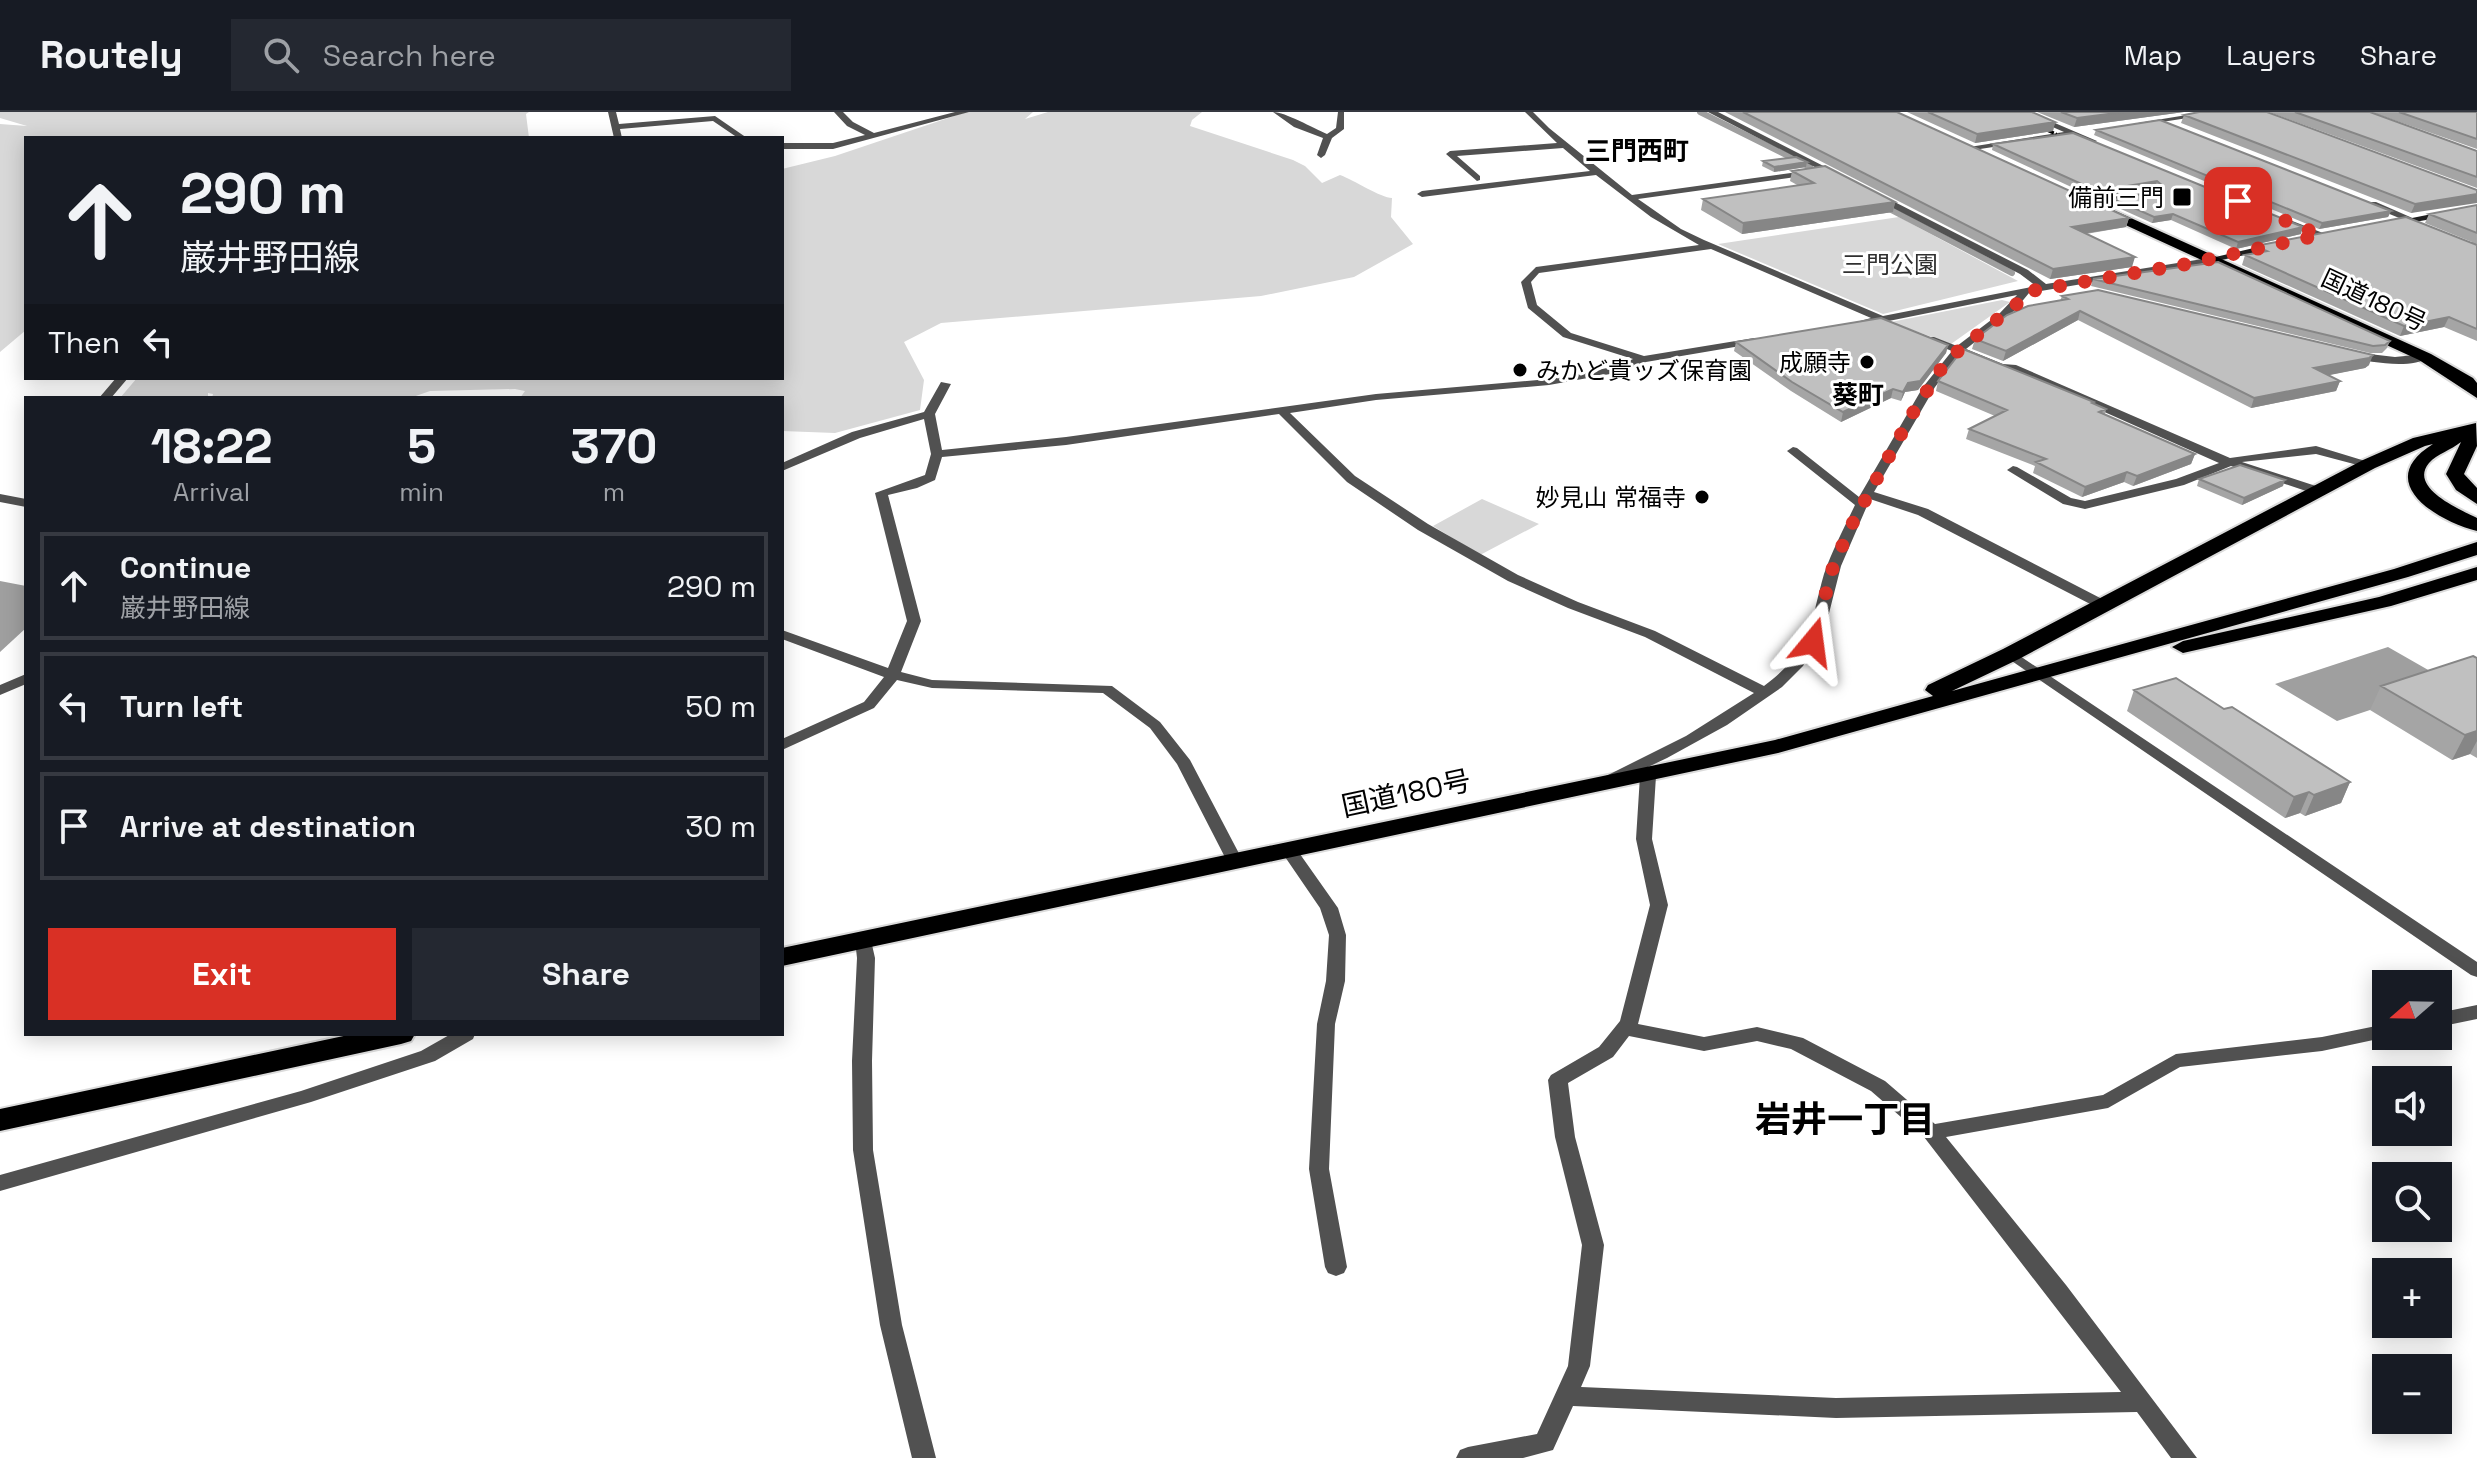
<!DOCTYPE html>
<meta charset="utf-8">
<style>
body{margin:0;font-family:"Space Grotesk","Noto Sans JP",sans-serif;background:#242831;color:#f1f3f6;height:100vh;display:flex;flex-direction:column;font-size:30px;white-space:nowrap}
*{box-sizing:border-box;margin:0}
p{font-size:26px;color:#9ea1a6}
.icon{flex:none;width:44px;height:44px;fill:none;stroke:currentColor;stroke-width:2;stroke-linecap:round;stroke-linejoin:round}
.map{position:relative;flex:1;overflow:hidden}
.sheet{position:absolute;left:24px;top:284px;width:760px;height:640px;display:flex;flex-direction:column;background:#171b24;border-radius:0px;box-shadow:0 4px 20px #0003}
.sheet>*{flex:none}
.guide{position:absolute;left:24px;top:24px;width:760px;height:244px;border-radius:0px;box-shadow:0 4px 20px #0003;background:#171b24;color:#f1f3f6;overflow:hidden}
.needle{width:52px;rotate:250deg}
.controls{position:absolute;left:2372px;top:858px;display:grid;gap:16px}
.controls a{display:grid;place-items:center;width:80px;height:80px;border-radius:0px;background:#171b24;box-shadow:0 4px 20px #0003;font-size:40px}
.pin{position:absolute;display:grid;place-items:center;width:68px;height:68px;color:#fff;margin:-34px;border-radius:16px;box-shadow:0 4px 12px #0006}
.me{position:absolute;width:88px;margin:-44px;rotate:16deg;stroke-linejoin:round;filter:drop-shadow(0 0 6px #0008)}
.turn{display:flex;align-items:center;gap:28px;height:168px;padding:0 24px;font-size:36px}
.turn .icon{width:104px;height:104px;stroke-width:2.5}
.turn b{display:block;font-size:56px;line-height:68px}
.then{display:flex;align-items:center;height:76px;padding:0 24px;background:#0003;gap:16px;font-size:30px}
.eta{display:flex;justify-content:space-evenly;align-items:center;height:136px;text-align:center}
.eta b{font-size:48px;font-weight:800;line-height:56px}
.button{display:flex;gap:16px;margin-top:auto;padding:16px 24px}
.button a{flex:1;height:92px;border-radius:0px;background:#d93025;color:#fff;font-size:32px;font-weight:800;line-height:92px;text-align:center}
.button a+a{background:#242831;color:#f1f3f6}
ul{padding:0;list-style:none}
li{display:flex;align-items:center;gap:24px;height:108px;margin:0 16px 12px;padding:0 8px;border:4px solid #363941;border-radius:0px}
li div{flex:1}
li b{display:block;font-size:30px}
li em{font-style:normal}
header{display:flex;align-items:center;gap:48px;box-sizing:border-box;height:112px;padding:0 40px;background:#171b24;border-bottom:2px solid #363941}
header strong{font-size:38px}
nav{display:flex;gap:44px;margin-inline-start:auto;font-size:28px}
.search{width:560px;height:72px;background:#242831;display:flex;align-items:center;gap:20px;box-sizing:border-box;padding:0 28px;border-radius:0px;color:#9ea1a6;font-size:30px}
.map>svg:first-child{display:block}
.green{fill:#d8d8d8}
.water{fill:#9f9f9f}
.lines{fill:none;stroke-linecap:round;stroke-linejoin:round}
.stream{stroke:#9f9f9f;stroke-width:6}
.highway-casing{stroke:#dbdbdb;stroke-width:4}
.street{fill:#515151;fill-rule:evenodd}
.secondary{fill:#1e1e1e;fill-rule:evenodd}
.highway{fill:#000;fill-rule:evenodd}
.rail{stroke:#000;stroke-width:3;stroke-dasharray:7 2 1 2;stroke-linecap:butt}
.wall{fill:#a5a5a5}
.shaded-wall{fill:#868686}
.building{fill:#c0c0c0;stroke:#868686;stroke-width:2}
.route{stroke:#d93025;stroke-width:14;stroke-dasharray:0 25.2}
.poi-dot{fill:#000;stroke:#fff;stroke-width:3}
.labels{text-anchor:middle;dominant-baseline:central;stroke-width:6;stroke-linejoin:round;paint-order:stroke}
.far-poi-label{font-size:24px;fill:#000;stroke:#fff;text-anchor:end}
.far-park-label{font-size:24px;fill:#2f2f2f;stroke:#fff}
.far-street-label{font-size:24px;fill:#000;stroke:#fff}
.far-quarter-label{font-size:26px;font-weight:bold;fill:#000;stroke:#fff}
.street-label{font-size:28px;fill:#000;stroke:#fff}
.near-neighbourhood-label{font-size:36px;font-weight:bold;fill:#000;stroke:#fff}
</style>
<header>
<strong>Routely</strong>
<div class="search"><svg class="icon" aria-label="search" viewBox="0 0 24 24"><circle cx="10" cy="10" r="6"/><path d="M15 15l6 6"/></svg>Search here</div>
<nav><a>Map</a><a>Layers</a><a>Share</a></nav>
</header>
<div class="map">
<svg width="2477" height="1346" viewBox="0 0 2477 1346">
<rect width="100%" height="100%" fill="#fff"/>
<path class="green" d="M0 0H529L526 2 529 26H26V218L0 240V12L27 14 0 6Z
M966 0H1033L1025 7 1048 0H1202L1192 8 1190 14 1293 48 1305 54 1322 71 1340 63C1354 68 1381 86 1392 86L1391 105 1413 132 1354 165 1261 184 941 211 904 230 924 268 920 298 835 321 782 319V286H520L525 279 515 277 430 279 410 286H212L213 282 208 281V286H120L137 266H782V57L835 44Z
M1899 105 2018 169 1883 202 1718 132Z
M2002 188 2010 190 1951 232 1891 210Z
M1482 387 1539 412 1480 443 1433 414Z"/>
<path class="water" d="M0 469 26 474V516L0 540Z
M2388 535 2451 571 2337 609 2275 572Z"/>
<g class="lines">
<path class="stream" d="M1700 0 1810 55
M1882 93 2012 161"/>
<defs>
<path id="highway" d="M2100 92 2431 242 2473 266 2477 271V286L2419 248 2095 99V93Z
M2476 311 2477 334 2464 362 2477 376V392L2456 378 2446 362 2461 330C2451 338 2437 342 2429 351 2408 376 2461 398 2477 406V419C2434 408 2373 369 2433 332L2425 334 2375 356 2019 547 1952 579 2394 457 2477 430V443L2408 465 1778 641 782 854V836L1775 628 1933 584 1925 578 1928 573 2003 537 2363 348 2413 326Z
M2477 455V468L2391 494 2183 541 2172 535 2183 529 2379 485Z
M353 922H415L411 929 401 932 0 1019V997Z"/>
</defs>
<use href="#highway" class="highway-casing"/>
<path class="street" d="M608 0H616L619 12 715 4 747 26H738L713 9 620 17 622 26H614Z
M834 0H843L853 10 874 21 955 0H969L833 37H782V31H833L865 23 847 14Z
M1273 0C1285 0 1313 16 1327 22L1336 16 1338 0H1344V17L1332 26 1325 43 1321 46 1317 43 1323 26 1294 15Z
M1525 0H1533L1549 16 1632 83 1813 58 1814 60 1810 63 1638 87 1681 117 1704 128 1883 204 2036 174 2020 162 1874 86V82L1877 81 2028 158 2046 172 2215 145V149L2212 150 2029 181 2014 199 1966 237 2003 252 2016 253 2230 346 2316 334 2375 352 2369 356 2316 342 2242 350 2322 376 2324 379 2318 383 2231 354 2184 373 2085 397 2063 392 2007 358 2013 354 2017 355 2071 386 2085 389 2176 367 2219 351 2010 258 1998 257 1960 243 1935 275 1874 380 1928 397 2106 489 2108 492 2106 495H2096L1918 403 1870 387 1841 454 1824 521 1803 554 1782 575 1727 613 1667 646 1610 673 1604 671 1602 668 1604 665 1686 624 1754 581 1645 525 1568 496 1508 469 1418 418 1347 370 1279 302 1066 333 942 345 935 368 917 376 888 383 921 509 901 560 932 568 1112 574 1160 610 1190 648 1244 751 1242 755H1230L1177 652 1150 616 1103 581 932 576 897 568 874 596 782 638V627L864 590 884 565 782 527V518L888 556 907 509 875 381 925 363 931 342 924 307 860 326 782 359V351L852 320 924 300 941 270 951 272 935 302 942 338 1066 325 1376 282 1549 267 1618 254 1633 247 1563 225 1528 196 1521 170 1536 155 1699 133 1651 105 1596 63 1422 85 1417 82 1422 79 1590 59 1563 36 1457 44 1480 64V68L1477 69 1446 42 1450 39 1557 31ZM1711 137 1871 206 1860 209V213L1864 214 2017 183 1999 202 1957 234 1934 225H1926V229L1952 239 1923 275 1859 385 1797 336 1793 335 1787 339 1855 393C1844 416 1832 439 1824 462 1809 515 1812 538 1764 574L1655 519 1578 490 1518 463 1428 412 1355 364 1290 301 1376 288 1549 273 1621 260 1646 250 1758 231V227L1754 226 1644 244 1571 221 1537 193 1531 170 1539 161Z
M1708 0H1718L1843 64 1836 66Z
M2018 0H2029L2097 29 2093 32 2071 23 1967 39 1963 36 2064 20Z
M2205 0H2227L2142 13 2138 11Z
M2134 81 2137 82V86L2088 94 2083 91Z
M2370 90H2376L2417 108 2409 110 2370 94Z
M2285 106 2323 121 2325 123 2317 125 2282 111 2280 109Z
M2352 240 2395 245 2425 242 2430 245C2410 258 2371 250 2348 245V241Z
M116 266H128L111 286H99Z
M0 382 26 387V395L0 390Z
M2011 538 2477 850V865L2471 863 2006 545 2004 542 2006 539Z
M26 562V572L0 583V573Z
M1648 659 1656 664 1652 727 1668 793 1638 912 1704 925 1757 915 1803 926 1885 969 1935 1012 2103 983 2176 942 2322 925 2386 912V924H2392L2322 939 2180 955 2108 996 1946 1025 2066 1173 2197 1346H2171L2137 1300 1836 1306 1573 1294 1553 1338 1523 1346H1456L1460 1338 1468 1335 1537 1322 1568 1254 1582 1133 1555 1025 1548 968 1551 963 1599 935 1620 909 1650 793 1636 727 1640 664ZM1629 924 1704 939 1757 929 1791 937 1871 979 1924 1025 2121 1280 1836 1286 1581 1275 1590 1254 1604 1133 1575 1025 1568 971 1613 945Z
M1289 734 1295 735 1338 796 1346 823 1345 869 1335 912 1329 1057 1347 1155 1344 1161 1336 1164 1328 1161 1325 1155 1309 1057 1317 912 1326 869 1329 823 1320 796 1281 739Z
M864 822 870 824 875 846 872 949 873 1038 902 1213 936 1346H912L880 1213 853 1038 852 949 857 846 855 828 858 824Z
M2477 893V907L2438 915V901Z
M451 922H475L473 927 435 949 311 990 0 1079V1063L301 979 421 939Z"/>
<path class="secondary" d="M2477 93V99L2392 114 2387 111Z
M2275 131 2280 134 2278 136 2212 150 2207 147Z"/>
<use href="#highway" class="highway"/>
<path class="rail" d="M2003 0 2078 31"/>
</g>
<path class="wall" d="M1725 0H1897L2129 106 2126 115 2086 122 2132 155 2050 167Z
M1907 0H2032L2055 10 2053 19 1975 31Z
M2037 0H2184L2074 15Z
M2269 0H2370L2477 39V76Z
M2371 0H2477V37Z
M2184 3 2477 78 2411 101 2181 11Z
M2096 18 2391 99 2388 105 2319 117 2094 23Z
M2073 21 2301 122 2236 137 2171 108 2152 111 2112 93 2114 87 2159 79 2155 75 2095 86 1992 38 1993 32Z
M1763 49 1807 50 1806 55 1774 60 1762 54Z
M1792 59 1895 90 1893 100 1742 122 1701 98 1703 87 1799 74 1790 69Z
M2477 93V229L2444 215 2400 224 2242 153 2245 143 2253 142 2255 134 2472 130 2425 111 2429 102Z
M2093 167 2390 229 2387 236 2382 241H2370L2091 174Z
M2062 184 2369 253 2365 256 2328 263 2340 269 2336 279 2251 296 2078 208 2003 249 1972 237 1975 227 2060 189Z
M1736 230 1948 233 1946 241 1918 278 1905 280 1901 289 1891 286 1841 310 1791 279 1734 239Z
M1938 269 2094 290V292L2106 297 2105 302 2195 342 2191 352 2133 374 2124 370 2082 385 2033 361 2035 354 1966 327 1969 317 1995 304 1936 279Z
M2199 367 2283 374 2242 393 2197 374Z
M2477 546V646L2470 642 2452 648 2370 598 2381 574Z
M2134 578 2224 597 2350 670 2341 691 2305 704 2300 701 2285 706 2127 599Z"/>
<path class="shaded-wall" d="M2124 0H2184L2074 15 2077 6Z
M2055 10 2053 19 1975 31 1977 22Z
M1807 50 1806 55 1774 60V55Z
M2157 69 2155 75 2095 86 2097 79Z
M2477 82V91L2411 101 2415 92Z
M1895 90 1893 100 1742 122 1743 111Z
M2391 99 2388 105 2319 117 2322 111Z
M2173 102 2171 108 2152 111 2154 105Z
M2129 106 2126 115 2069 124 2072 115Z
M2303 115 2301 122 2236 137 2238 130Z
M2135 145 2132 155 2050 167 2053 157Z
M2080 199 2078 208 2003 249 2006 239Z
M2449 205 2444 215 2400 224 2404 214Z
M1948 233 1946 241 1918 278 1905 280 1901 289 1903 280 1908 271Z
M2373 243 2369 253 2365 256 2310 267 2314 256Z
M2340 269 2336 279 2251 296 2254 286Z
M1893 277 1891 286 1841 310 1843 300Z
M2195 342 2191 352 2133 374 2137 364Z
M2127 360 2124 370 2082 385 2085 375Z
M2285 368 2283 374 2242 393 2244 386Z
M2477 619V629L2470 642 2452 648 2465 623Z
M2350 670 2341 691 2305 704 2314 683Z
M2309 680 2300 701 2285 706 2294 685Z"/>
<path class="building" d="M1743 0H1897L2129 106 2072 115 2135 145 2053 157Z
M1928 0H2032L2055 10 1977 22Z
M2061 0H2124L2077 6Z
M2199 0H2267L2477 78V82L2415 92 2184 3Z
M2295 0H2370L2477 39V65Z
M2399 0H2477V27Z
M2160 8 2391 99 2322 111 2096 18Z
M2073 21 2303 115 2238 130 2173 102 2154 105 2114 87 2158 79 2163 74 2157 69 2097 79 1993 32Z
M1796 45 1807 50 1774 55 1763 49Z
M1825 54 1895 90 1743 111 1703 87 1814 71 1792 59Z
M2477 93V121L2429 102Z
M2406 105 2477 133V217L2449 205 2404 214 2245 143 2267 139 2255 134Z
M2218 150 2390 229 2385 233 2373 234 2093 167Z
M2098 178 2373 243 2369 246 2314 256 2340 269 2254 286 2080 199 2006 239 1975 227 2007 203 2028 194 2068 187 2062 184Z
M1881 206 1948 233 1920 269 1908 271 1903 280 1893 277 1843 300 1792 270 1736 230Z
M1963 237 2094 290 2092 291 2106 297 2099 300 2195 342 2137 364 2127 360 2085 375 2036 350 2046 347 1969 317 2007 298 1938 269Z
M2240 353 2285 368 2244 386 2199 367Z
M2473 544 2477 546V619L2465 623 2381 574Z
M2176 566 2224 597 2232 595 2350 670 2314 683 2309 680 2294 685 2134 578Z"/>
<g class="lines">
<path class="route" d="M1813 530 1832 458 1850 416 1911 304 1941 257 1959 238 2018 191 2025 180 2187 152 2320 123 2238 89"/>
</g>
<g class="poi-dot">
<rect x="2172" y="75" width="20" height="20" rx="4"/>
<circle cx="1867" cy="250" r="8"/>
<circle cx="1520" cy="258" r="8"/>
<circle cx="1702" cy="385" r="8"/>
</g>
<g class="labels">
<g class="far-poi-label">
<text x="2164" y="85">備前三門</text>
<text x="1851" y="250">成願寺</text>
<text x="1536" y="258" text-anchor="start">みかど貴ッズ保育園</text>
<text x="1686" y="385">妙見山 常福寺</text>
</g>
<g class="far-park-label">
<text x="1890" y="152">三門公園</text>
</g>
<g class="far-street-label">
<text transform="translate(2374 188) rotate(25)">国道180号</text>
</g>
<g class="far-quarter-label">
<text x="1637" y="39">三門西町</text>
<text x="1858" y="283">葵町</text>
</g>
<g class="street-label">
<text transform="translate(1406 681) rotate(-12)">国道180号</text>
</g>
<g class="near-neighbourhood-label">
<text x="1845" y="1008">岩井一丁目</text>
</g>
</g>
</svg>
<div class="controls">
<a><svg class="needle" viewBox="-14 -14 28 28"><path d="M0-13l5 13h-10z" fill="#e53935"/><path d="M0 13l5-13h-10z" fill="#9ea1a6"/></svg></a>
<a><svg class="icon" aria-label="sound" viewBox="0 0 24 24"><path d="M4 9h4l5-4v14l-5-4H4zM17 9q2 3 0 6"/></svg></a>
<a><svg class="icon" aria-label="search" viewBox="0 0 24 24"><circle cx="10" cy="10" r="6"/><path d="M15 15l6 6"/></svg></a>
<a>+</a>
<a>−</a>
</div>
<div class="pin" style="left:2238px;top:89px;background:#d93025"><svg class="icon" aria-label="arrive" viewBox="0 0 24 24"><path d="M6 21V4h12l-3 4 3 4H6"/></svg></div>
<svg class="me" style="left:1813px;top:530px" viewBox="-20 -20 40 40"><path d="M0-17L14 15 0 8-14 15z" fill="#d93025" stroke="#fff" stroke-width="4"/></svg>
<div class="guide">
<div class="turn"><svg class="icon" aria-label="ahead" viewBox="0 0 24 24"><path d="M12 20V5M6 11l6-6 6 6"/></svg><div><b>290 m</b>巌井野田線</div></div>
<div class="then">Then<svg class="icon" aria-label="left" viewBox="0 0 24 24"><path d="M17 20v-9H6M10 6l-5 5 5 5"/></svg></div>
</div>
<section class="sheet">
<div class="eta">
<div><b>18:22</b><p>Arrival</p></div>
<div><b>5</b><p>min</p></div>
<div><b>370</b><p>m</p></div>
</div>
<ul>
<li><svg class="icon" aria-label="ahead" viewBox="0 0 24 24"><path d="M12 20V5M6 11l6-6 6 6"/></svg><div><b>Continue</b><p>巌井野田線</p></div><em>290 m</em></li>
<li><svg class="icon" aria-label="left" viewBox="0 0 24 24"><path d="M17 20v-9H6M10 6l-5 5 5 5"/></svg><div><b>Turn left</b></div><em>50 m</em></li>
<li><svg class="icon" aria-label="arrive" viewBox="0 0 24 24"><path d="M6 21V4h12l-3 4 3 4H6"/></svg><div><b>Arrive at destination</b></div><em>30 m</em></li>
</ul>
<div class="button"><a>Exit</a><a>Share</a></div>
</section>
</div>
